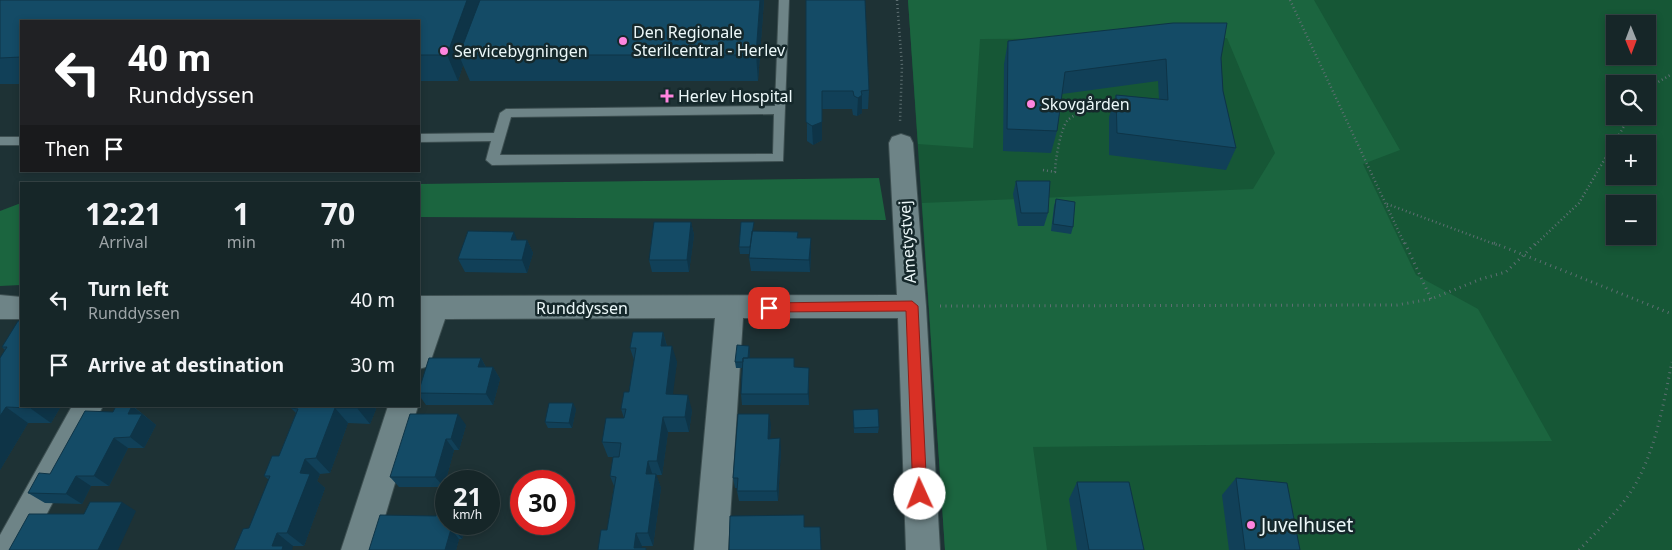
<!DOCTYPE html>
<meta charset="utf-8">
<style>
body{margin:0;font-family:"Noto Sans",sans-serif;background:#233234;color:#f1f3f6;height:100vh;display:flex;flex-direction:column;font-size:19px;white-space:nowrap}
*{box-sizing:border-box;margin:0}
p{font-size:16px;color:#9ea5a8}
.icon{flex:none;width:28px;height:28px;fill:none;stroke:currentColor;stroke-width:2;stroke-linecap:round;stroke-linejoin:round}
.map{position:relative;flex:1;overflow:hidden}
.details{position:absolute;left:20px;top:182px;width:400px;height:225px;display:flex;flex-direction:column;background:#162628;border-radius:0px;box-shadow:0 2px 8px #0003,0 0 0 1px #354345}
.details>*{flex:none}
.guide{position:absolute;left:20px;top:20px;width:400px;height:152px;border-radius:0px;box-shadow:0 2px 8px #0003,0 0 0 1px #354345;background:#202124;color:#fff;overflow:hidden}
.needle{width:32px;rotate:179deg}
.buttons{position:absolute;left:1606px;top:15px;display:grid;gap:10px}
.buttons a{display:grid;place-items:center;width:50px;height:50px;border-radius:0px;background:#162628;box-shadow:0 2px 8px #0003,0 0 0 1px #354345;font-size:25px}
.speed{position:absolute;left:435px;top:470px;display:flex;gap:10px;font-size:25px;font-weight:700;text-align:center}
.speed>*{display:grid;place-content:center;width:65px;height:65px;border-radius:50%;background:#162628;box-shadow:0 2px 8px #0003,0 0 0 1px #354345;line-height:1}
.speed small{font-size:12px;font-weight:400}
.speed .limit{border:8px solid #d22;background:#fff;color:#111}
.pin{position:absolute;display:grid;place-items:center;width:42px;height:42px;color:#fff;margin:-21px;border-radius:10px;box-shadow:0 2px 8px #0006}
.me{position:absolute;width:55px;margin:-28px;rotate:358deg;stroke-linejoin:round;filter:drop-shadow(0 0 4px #0008)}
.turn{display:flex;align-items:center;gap:18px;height:105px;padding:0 25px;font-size:22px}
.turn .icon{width:65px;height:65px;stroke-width:2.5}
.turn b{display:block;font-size:35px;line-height:42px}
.then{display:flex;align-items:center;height:48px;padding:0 25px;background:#0003;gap:10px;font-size:19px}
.eta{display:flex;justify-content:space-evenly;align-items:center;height:85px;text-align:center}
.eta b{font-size:30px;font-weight:700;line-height:35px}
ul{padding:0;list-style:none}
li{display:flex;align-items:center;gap:15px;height:65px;padding:0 25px}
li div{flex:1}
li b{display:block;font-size:19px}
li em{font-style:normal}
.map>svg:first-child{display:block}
.green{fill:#165736;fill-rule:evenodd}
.forest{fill:#1b653f}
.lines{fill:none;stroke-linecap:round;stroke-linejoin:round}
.lane-casing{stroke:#3d4f51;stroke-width:2}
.street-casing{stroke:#3d4f51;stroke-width:2}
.path-far1{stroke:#5e6f72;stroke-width:2.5;stroke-dasharray:1 3;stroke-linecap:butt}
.path{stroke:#5e6f72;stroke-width:3;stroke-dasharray:1 4.5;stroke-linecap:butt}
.lane{fill:#6e8487;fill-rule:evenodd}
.street{fill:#6e8487;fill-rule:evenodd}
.wall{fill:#114058}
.shaded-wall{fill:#0e3447}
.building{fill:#144b66;stroke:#0e3447}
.route{fill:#d93025;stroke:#8d1f18}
.poi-dot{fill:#ff85df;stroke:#15282b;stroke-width:2}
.labels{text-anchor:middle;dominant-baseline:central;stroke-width:5;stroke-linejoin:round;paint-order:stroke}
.poi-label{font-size:16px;fill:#ecf8f9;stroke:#15282b;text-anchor:start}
.street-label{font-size:16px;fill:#ecf8f9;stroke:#15282b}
.near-poi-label{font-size:19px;fill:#ecf8f9;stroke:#15282b;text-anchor:start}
</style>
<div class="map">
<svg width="1672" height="550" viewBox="0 0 1672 550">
<rect width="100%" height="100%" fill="#1e3235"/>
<path class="green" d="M908 0H1672V550H945ZM1615 24H1648V56H1615ZM1615 84H1648V116H1615ZM1615 144H1648V176H1615ZM1615 204H1648V236H1615Z"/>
<path class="forest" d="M908 0H1314L1400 150 1363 164 1416 275 1478 309 1552 441 1033 447 1047 550H945L922 203 1253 189 1275 153 1227 38 980 39 973 148 918 144Z
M879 178 886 220 419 217V184Z
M21 203V285L0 286V211Z"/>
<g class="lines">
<defs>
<path id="lane" d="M779 0H789L783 161 492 165 486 160 491 141 419 142V134L494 133 500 113 506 109 775 106ZM774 114 773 154 500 155 511 117Z
M0 137H21V145H0Z"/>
<path id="street" d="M901 134 910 137 913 143 926 306 940 550H906L898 318H743L728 550H694L715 318 445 319 429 366 419 369V296L897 295 889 143 892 137Z
M0 295 21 297V319H0Z
M72 406H103L28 550H0V535Z
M388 406H418L375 550H341Z"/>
</defs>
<use href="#lane" class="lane-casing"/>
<use href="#street" class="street-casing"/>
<path class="path-far1" d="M897 0 902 66 900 122
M1290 0 1405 245
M1648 88 1672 74
M1043 170 1055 172C1055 161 1061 126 1068 120 1079 110 1102 107 1116 103
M1387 204 1497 245
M1535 245 1579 203 1630 116"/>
<path class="path" d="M1405 243 1431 299
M1494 243 1672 314
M940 306 1397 305 1431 299 1481 279 1506 272 1536 243
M1579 550C1597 531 1618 512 1632 490 1656 451 1663 405 1672 362"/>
<use href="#lane" class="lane"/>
<use href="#street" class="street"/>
</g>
<path class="wall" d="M0 0H764L758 81H470L463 65 458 81H419V21H21V84H0Z
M806 0 869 90 868 109H862V113L857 116 853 115 852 109H822V140L813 145 807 141Z
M1008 41 1221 58 1223 91 1236 148 1226 170 1109 155V117L1116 95 1159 99 1158 81 1062 94 1057 131 1051 153 1003 151 1004 64Z
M1016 181 1048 213 1044 226H1018L1013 194Z
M1056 199 1073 227 1071 234 1051 231 1054 206Z
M691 222 694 235 689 272H652L649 260Z
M754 231 798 238H811V251L810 272 751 271 749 258 750 254H740L739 247Z
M517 240H527L533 253 527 273 465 272 458 259Z
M21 321V406H61L51 423H28L0 470V358L5 350 2 347Z
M663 332 667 346 677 362 672 394 692 410 689 432H668L662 475H656L661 488 653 546H642L598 550 607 530 614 486 610 476 613 457H608L602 442 624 418 621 409 629 392 634 360 630 348Z
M750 352 749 358H794V367L809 379V405H742L741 394 742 368H736L735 362Z
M481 358 486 367H493L500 379 493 405H426L419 395V390Z
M133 406 156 425 144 448H128L109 486H91L82 504 45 503 28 493 50 474 113 412Z
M292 406H374L376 409 370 424 348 423 330 473 320 474 317 481 325 488 304 546H293L249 528 269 480 264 476 279 456 296 413 291 408Z
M576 409 572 428H548L545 422Z
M853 410 879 427 878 433H854Z
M466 425 459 450H454L444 487H399L390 477Z
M771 425 770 439 781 449 778 501H739L737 491V488H735L733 478Z
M1236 478 1300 550H1229L1222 495Z
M1077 482 1144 550H1077L1069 499Z
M436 516 446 524H466L462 539H459L456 550H369Z"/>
<path class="shaded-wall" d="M467 0H486L459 55 463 65 458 81 447 55Z
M760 0H764L758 81 756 55Z
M822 91V140L813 145 812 126Z
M862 95V113L857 116 858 98Z
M691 222 694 235 689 272 687 260Z
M514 232 519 245 511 240Z
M811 238V251L810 272 809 260Z
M527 240 533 253 527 273 522 260Z
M663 332 667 348 661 346Z
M672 346 677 362 671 410 666 394Z
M749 346 750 352 748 369 747 362Z
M481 358 487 370 478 367Z
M493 367 500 379 493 405 486 394Z
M809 368V405L808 394Z
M688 395 692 410 689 432 685 417Z
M573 403 576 409 572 428 569 423Z
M30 406H61L51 423 30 408Z
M132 406 156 425 144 448 130 437 128 414Z
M358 406H374L376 409 370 424 357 408Z
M6 407 28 423 0 470V416Z
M335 408 348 423 330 473 316 458Z
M458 414 466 425 459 450 451 439Z
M769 414 771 425 769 449 768 439Z
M663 417 668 432 662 475 657 461Z
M114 438 128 448 109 486 94 476Z
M780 438 781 449 778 501 777 491Z
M446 439 454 450 444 487 435 477Z
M305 459 320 474 317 481 325 488 304 546 287 533 300 473Z
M648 461 653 476 646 474Z
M656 474 661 488 653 546 648 533Z
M76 476 91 486 82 504 66 494Z
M122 502 136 511 118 550H98Z
M456 524H466L462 539 454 530Z
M451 529 459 539 456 550H445Z
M277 533 293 546 292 550H276L272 546Z
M636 533 642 546 641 550 634 548Z"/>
<path class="building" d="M0 0H467L447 55H419V21H21V57L0 58Z
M480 0H760L756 55H459Z
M806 0H865L869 90 861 91 862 95 858 98 854 96 853 91H822V122L812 126 806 122Z
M1173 23H1227L1221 58 1223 91 1236 148 1117 133 1116 95 1168 100 1166 59 1065 72 1057 131 1007 129 1008 41Z
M1016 181H1050L1048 213H1021Z
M1056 199 1075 202 1073 227 1053 224Z
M654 222H691L687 260H649Z
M741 222H754L750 247H739Z
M468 231 514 232 511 240H527L522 260 458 259Z
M752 231 798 232 797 238H811L809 260 749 258Z
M18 321H21V406H30V408L6 407 0 416V358L7 347H2Z
M633 332H663L661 346H672L666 394 688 395 685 417H663L657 461H648L646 474H656L648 533H636L634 548H646V550H598L601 530H607L616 477 610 476 613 457H619L621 443 602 442 606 418H624L626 409H621L624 392H629L636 348H630Z
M737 345 749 346 748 358H743V362H735Z
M429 358H481L478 367H493L486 394 419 393V390Z
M743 358H794V367L809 368 808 394H741Z
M549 403H573L569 423 545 422Z
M116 406H132L128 414H142L130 437 114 438 94 476H76L66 494 28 493 39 473 50 474 85 411 113 412Z
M292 406H358L357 408H335L316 458 305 459 300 473 310 474 287 533H277L272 546H283L282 550H234L243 529 249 528 270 476H264L272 456H279L298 409 291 408Z
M878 409 879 427 854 428 853 410Z
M410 414H458L451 439H446L435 477H390Z
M738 414H769L768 439 780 438 777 491H737L738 478H733Z
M1236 478 1287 483 1300 550H1245Z
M1077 482H1129L1144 550H1089Z
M90 502H122L98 550H9L29 514H84Z
M437 510 446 511V524H456L454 530 451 529 445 550H369L380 515 436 516Z
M804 515V527H820L821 550H729L730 516Z"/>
<path class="route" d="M912 301 918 306 927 494 925 498 920 500 915 498 913 494 906 311 769 312 763 308 769 303Z"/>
<g class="poi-dot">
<circle cx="623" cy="41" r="5"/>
<circle cx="444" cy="51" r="5"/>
<path d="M664.5 88.5h5v5h5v5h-5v5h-5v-5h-5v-5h5z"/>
<circle cx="1031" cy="104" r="5"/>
<circle cx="1251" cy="525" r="5"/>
</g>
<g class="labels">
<g class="poi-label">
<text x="633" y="32">Den Regionale<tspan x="633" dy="18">Sterilcentral - Herlev</tspan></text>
<text x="454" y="51">Servicebygningen</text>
<text x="678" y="96">Herlev Hospital</text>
<text x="1041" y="104">Skovgården</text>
</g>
<g class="street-label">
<text transform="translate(907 242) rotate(-94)">Ametystvej</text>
<text x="582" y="308">Runddyssen</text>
</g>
<g class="near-poi-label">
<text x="1261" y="525">Juvelhuset</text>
</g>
</g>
</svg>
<div class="buttons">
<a><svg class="needle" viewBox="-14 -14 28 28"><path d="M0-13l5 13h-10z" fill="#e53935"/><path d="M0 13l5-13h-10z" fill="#9ea5a8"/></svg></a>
<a><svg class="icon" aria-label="search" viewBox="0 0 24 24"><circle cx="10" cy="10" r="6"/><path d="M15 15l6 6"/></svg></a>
<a>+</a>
<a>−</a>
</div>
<div class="speed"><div>21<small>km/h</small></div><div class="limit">30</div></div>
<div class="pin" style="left:769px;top:308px;background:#d93025"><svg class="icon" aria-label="arrive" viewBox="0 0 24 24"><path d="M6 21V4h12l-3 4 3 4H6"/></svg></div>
<svg class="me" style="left:920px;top:494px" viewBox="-20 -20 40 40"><circle r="19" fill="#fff"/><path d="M0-13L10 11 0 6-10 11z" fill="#d93025"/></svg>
<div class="guide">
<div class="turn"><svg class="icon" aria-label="left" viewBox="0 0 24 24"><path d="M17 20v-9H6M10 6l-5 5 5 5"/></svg><div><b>40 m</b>Runddyssen</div></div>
<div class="then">Then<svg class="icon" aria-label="arrive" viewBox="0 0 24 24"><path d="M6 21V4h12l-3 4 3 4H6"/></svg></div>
</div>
<section class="details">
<div class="eta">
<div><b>12:21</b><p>Arrival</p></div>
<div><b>1</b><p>min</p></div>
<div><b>70</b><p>m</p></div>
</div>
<ul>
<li><svg class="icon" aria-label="left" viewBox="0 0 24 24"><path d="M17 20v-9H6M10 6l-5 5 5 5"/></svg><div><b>Turn left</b><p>Runddyssen</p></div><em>40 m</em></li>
<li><svg class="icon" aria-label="arrive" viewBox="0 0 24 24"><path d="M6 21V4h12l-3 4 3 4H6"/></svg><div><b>Arrive at destination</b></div><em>30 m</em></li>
</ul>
</section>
</div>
